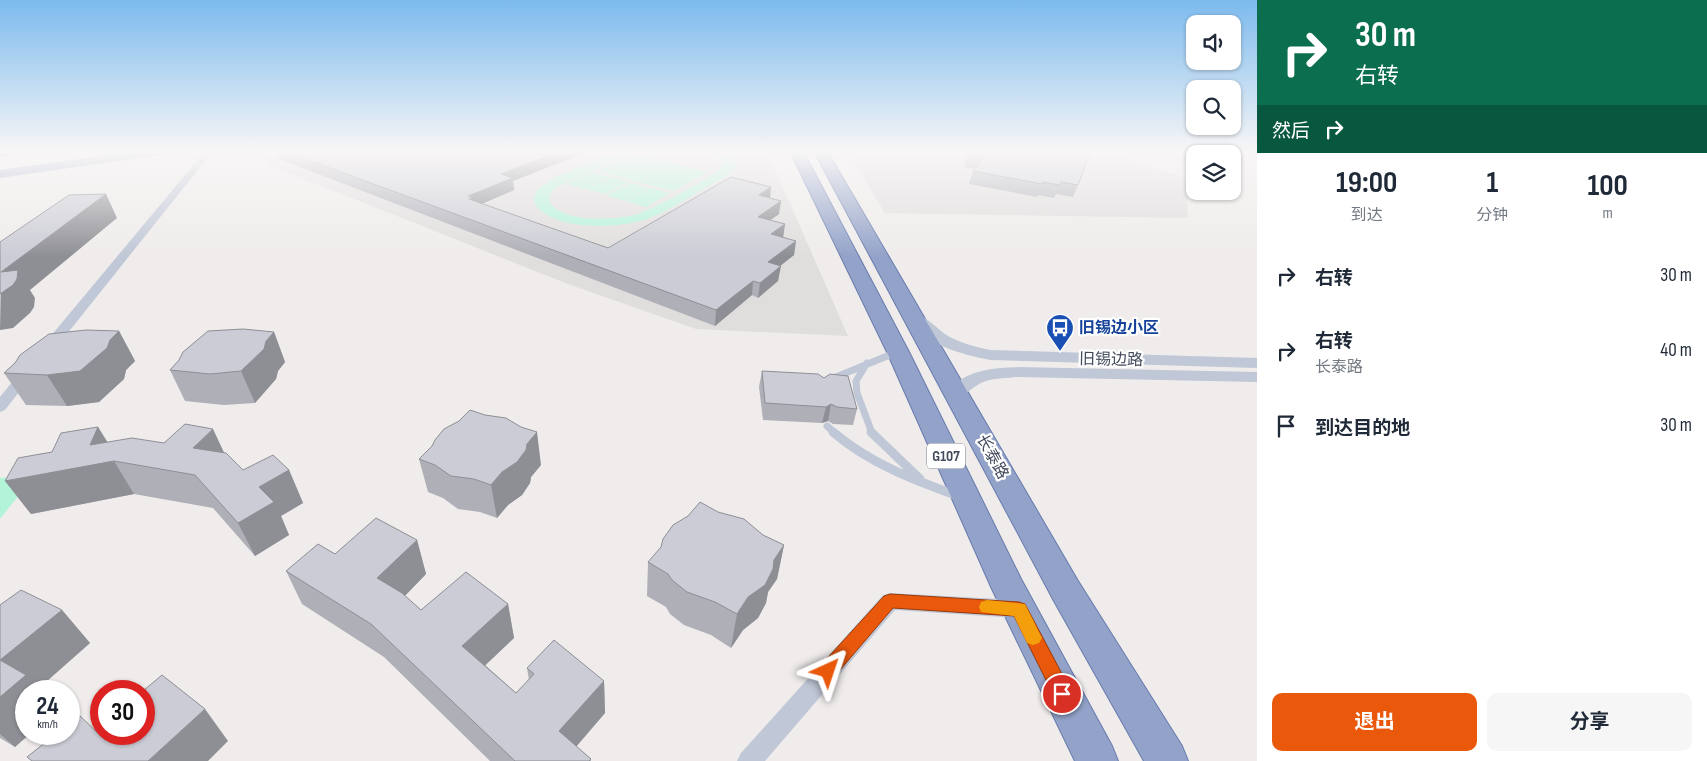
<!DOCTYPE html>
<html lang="zh">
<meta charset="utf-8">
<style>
body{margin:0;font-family:"Sofia Sans Condensed","Noto Sans SC",sans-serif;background:#f6f6f7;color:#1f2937;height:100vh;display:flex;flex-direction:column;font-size:19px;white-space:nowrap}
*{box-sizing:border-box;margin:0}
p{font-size:16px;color:#747a83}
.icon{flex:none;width:28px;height:28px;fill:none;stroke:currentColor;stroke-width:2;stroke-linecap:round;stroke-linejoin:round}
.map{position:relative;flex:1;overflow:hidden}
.panel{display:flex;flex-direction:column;background:#fff;width:450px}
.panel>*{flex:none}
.top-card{background:#0b6e4f;color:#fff;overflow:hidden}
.fabs{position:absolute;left:1186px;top:15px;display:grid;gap:10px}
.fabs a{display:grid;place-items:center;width:55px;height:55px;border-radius:10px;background:#fff;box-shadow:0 1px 4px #0004;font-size:25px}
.speed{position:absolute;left:15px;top:680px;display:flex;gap:10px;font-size:25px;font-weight:700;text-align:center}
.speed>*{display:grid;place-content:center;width:65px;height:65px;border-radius:50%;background:#fff;box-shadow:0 1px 4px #0004;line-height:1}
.speed small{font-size:12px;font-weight:400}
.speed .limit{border:8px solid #d22;background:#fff;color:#111}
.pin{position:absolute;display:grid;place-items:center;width:42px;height:42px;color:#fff;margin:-21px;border:2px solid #fff;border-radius:50%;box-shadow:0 1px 5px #0007}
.me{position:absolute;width:55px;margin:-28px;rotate:42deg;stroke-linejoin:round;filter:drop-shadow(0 0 4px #0008)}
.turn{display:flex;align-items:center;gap:18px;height:105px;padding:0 15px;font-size:22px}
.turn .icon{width:65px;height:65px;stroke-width:2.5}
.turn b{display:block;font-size:35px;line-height:42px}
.then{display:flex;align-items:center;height:48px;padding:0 15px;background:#0003;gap:10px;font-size:19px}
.eta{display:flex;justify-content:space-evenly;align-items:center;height:85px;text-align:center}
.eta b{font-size:30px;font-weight:700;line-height:35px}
.cta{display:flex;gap:10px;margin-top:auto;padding:10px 15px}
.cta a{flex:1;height:58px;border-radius:10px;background:#ea580c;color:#fff;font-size:20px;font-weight:700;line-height:58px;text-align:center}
.cta a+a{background:#f6f6f7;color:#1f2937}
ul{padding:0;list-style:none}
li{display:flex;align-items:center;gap:15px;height:75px;padding:0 15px}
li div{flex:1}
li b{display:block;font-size:19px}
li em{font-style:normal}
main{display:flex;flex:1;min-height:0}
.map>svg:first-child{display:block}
.education{fill:#e0dddd}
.green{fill:#b3f4d9}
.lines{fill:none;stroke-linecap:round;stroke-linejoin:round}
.trunk-casing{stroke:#687bae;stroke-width:2}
.service-far1{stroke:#c0c7d6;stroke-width:7}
.service{stroke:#c0c7d6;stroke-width:9}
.minor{fill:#c0c7d6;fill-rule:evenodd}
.tertiary{fill:#c0c7d6;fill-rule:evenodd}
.primary{fill:#a7b3cf;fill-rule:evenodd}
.trunk{fill:#92a2c8;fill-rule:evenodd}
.wall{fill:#afafb7}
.shaded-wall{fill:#8e8f95}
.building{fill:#cbccd5;stroke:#8e8f95}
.route{fill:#ea580c;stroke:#983908}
.slow{fill:#f59e0b}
.labels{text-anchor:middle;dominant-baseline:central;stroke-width:4.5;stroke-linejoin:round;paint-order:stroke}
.shield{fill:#fff;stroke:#7b808d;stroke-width:1}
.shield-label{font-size:15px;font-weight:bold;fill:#424a5c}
.transit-label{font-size:16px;font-weight:bold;fill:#164399;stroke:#fff;text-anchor:start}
.street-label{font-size:16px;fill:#424a5c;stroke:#fff}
</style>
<main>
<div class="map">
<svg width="1257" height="761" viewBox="0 0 1257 761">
<rect width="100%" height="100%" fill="#efeceb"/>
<path class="education" d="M268 151H767L848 336 696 329 568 284 266 164Z
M847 151H1099L1186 178 1188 218 885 213Z"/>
<path class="green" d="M615 151H637L557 187C552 191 547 196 550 202 561 223 615 220 634 215 655 209 700 183 719 170L722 164 720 159 705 151C718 151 731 150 736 165 731 177 713 183 703 189 686 199 670 210 652 217 622 229 559 232 536 206 530 193 541 186 551 181L548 180Z
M635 154 708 172 673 191 597 171Z
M593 172 610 177 585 189 567 184Z
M612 177 629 182 604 194 586 189Z
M631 183 649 188 625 201 606 195Z
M651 188 670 193 646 207 626 201Z
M35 475 0 519V478Z"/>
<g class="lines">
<defs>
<path id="trunk" d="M790 151H803L909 352 1021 579 1112 746 1118 761H1075L992 589 887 352Z
M814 151H827L1078 581 1182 746 1188 761H1144L1054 601Z"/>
</defs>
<use href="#trunk" class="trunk-casing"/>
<path class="service-far1" d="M867 363 856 381 857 393 872 433
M831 379 897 352
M827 426 835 433"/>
<path class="service" d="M833 432C869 463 914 480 958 496
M871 432 920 479"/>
<path class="minor" d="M205 151H213L55 349H45L44 346 45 343Z
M26 370 33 374 5 410 0 412V397L21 371Z
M890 593 1019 600 1026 603 1029 609 1026 615 1019 618 895 610 765 761H737L741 753 883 595Z"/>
<path class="tertiary" d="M918 315C929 318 938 330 948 336 961 343 975 347 990 350L1257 358V368L990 360C961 354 928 346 910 320L913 317Z
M1018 367 1257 372V382L1018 377C1007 378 996 378 986 381 972 385 965 400 951 396L948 392C963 370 993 368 1018 367Z"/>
<path class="primary" d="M136 151H166L160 155 0 178V170Z"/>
<use href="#trunk" class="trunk"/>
</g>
<path class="wall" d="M276 151H589L513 181 514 190 482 204 608 248 770 198 779 214 770 220 785 224 783 237 796 241 794 255 780 266 778 281 758 298 752 295 715 326 279 159Z
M971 151 1078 185 1073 197 1056 194 1054 198 1038 195 1037 197 969 184 973 171 975 169 964 167 967 156Z
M119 331 135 361 126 370 124 379 99 402 67 406 26 405 4 373 15 363Z
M274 332 285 362 278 371 276 379 255 403 224 405 185 401 170 370Z
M762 371 857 409 853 425 833 424 828 421 822 423 763 420 759 387Z
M485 415 541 465 531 477 530 483 522 495 508 505 497 518 480 512 458 509 443 498 428 492 419 459Z
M98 427 107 442 224 453 243 470H289L303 503 281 516 289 535 255 556 213 508 134 494 31 514 5 481Z
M763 535 784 545 777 579 768 592 766 603 758 618 743 630 731 648 711 635 684 625 670 614 666 607 647 596 648 562Z
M417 540 426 574 405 596 421 610 508 604 514 638 485 665 516 693 529 680 527 668 604 681 605 713 576 746 591 759V761H490L384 657 302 604 286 571 335 554Z
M0 605 62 610 90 643 39 688 42 691H26L15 747 0 738Z"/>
<path class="shaded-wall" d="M0 151H8V156L0 157Z
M560 151H589L513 181 514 190 474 207 475 210 468 196 501 174Z
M771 187 770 200 759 195Z
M106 194 117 218 30 290 35 298 34 307 30 313 13 328 0 330 1 272Z
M781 201 779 214 756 230 758 217Z
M785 224 783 238 771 234Z
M796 241 794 255 766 277 768 262Z
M781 266 778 281 758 298 760 283Z
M753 281 752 295 715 326 716 310Z
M119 331 135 361 126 370 124 379 99 402 67 406 47 375 110 340Z
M274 332 285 362 278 371 276 379 255 403 241 371Z
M831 404 828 421 822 423 826 407Z
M98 427 118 459 114 461 134 494 31 514 5 481 90 445Z
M213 429 228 461 193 448Z
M537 432 541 465 531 477 530 483 522 495 508 505 497 518 491 485Z
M289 470 303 503 281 516 289 535 255 556 238 523 259 487Z
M417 540 426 574 389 612 377 578Z
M784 545 777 579 768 592 766 603 758 618 743 630 731 648 737 614Z
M508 604 514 638 471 679 462 646Z
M62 610 90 643 39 688 42 691H26V734H30L15 747 0 734V660Z
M604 681 605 713 564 761 559 731Z
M205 709 228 741 208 761H148Z"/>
<path class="building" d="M284 151H560L501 174 513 178 468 196 473 197 469 199 608 248 731 177 771 187 759 195 781 201 758 217 785 224 771 234 796 241 768 262 781 266 760 283 753 281 716 310Z
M971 151H1082L1090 152 1078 185 1061 182 1059 185 1043 182 1042 184 973 171 982 158 967 156Z
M106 194 1 272 18 270 17 279 13 285 0 294V242L69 195Z
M243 329 274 332 266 341 264 349 241 371 210 374 170 370 179 360 183 352 208 331Z
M86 330 119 331 110 340 107 348 80 371 47 375 4 373 15 363 20 355 49 334Z
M762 371 818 374 824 378 830 374 848 376 857 409 837 407 831 404 826 407 765 403Z
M470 410 485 415 506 418 521 427 537 432 527 444 526 450 517 462 502 472 491 485 474 479 451 476 435 465 419 459 432 446 435 440 444 429 459 421Z
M185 424 213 429 193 448 226 453 243 470 273 455 289 470 259 487 274 502 238 523 195 475 114 461 5 481 18 458 52 452 61 433 98 427 90 445 132 438 164 443Z
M700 502 718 512 744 519 763 535 784 545 774 560 773 569 765 585 748 597 737 614 715 602 687 592 672 580 668 574 648 562 661 547 663 539 673 525 688 516Z
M376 518 417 540 377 578 402 593 421 610 466 572 508 604 462 646 516 693 534 674 527 668 554 640 604 681 559 731 591 759 589 761H515L371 624 286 571 318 544 335 554Z
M21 590 62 610 0 660 26 675 0 697V605Z
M162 675 205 709 148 761H32L27 757 56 734H69V723L79 715 102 737 106 734H144V691H143Z"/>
<linearGradient id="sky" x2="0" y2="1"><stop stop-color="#7cbaee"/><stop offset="0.59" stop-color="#f8f6f6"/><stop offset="1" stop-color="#f8f6f6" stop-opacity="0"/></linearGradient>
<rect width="1257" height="257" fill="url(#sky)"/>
<path class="route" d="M890 594 1019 602 1025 604 1069 687 1072 694 1069 700 1062 702 1056 700 1014 616 893 608 834 677 828 680 821 677 819 671 821 665 884 596Z"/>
<path class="slow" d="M987 600 1025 604 1042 638 1039 643 1033 645 1027 643 1014 616 981 612 979 607 981 602Z"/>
<defs>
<symbol id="bus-pin" viewBox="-11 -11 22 30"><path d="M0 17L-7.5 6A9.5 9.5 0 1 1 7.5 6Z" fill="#1a4fb4" stroke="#fff"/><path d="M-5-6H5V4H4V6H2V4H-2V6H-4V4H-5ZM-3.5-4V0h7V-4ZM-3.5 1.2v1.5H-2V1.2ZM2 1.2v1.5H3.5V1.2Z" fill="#fff"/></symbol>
</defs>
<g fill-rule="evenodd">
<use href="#bus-pin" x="1044" y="312" width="32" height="43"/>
</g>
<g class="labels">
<rect class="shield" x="927" y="443.5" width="38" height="25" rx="4"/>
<g class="shield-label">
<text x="946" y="456">G107</text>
</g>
<g class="transit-label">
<text x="1079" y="328">旧锡边小区</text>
</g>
<g class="street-label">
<text transform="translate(1111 360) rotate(1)">旧锡边路</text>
<text transform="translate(992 457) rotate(61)">长泰路</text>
</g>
</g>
</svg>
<div class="fabs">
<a><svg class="icon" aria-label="sound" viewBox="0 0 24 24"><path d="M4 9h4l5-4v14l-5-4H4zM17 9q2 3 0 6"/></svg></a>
<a><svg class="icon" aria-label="search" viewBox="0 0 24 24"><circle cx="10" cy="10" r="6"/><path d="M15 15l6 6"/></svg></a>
<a><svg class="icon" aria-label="layers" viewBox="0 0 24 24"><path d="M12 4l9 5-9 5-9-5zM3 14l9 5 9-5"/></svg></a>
</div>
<div class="speed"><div>24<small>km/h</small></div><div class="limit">30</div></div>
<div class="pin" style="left:1062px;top:694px;background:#d93025"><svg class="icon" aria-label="arrive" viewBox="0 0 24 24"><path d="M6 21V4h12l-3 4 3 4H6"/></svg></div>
<svg class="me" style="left:828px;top:671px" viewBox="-20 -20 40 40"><path d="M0-17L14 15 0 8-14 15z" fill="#ea580c" stroke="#fff" stroke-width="4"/></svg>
</div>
<section class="panel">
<div class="top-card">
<div class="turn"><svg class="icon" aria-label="right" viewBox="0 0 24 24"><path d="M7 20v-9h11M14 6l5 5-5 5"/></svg><div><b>30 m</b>右转</div></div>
<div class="then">然后<svg class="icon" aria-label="right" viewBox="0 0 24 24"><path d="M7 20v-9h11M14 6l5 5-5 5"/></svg></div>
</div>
<div class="eta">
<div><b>19:00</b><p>到达</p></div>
<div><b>1</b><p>分钟</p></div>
<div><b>100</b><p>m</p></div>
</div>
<ul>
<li><svg class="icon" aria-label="right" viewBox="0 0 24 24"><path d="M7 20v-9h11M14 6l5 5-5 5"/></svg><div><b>右转</b></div><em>30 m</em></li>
<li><svg class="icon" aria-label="right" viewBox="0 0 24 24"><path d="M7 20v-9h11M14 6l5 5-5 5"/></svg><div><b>右转</b><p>长泰路</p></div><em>40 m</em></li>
<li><svg class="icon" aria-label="arrive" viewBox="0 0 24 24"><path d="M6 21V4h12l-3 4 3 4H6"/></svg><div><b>到达目的地</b></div><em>30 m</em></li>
</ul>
<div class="cta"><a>退出</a><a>分享</a></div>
</section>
</main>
